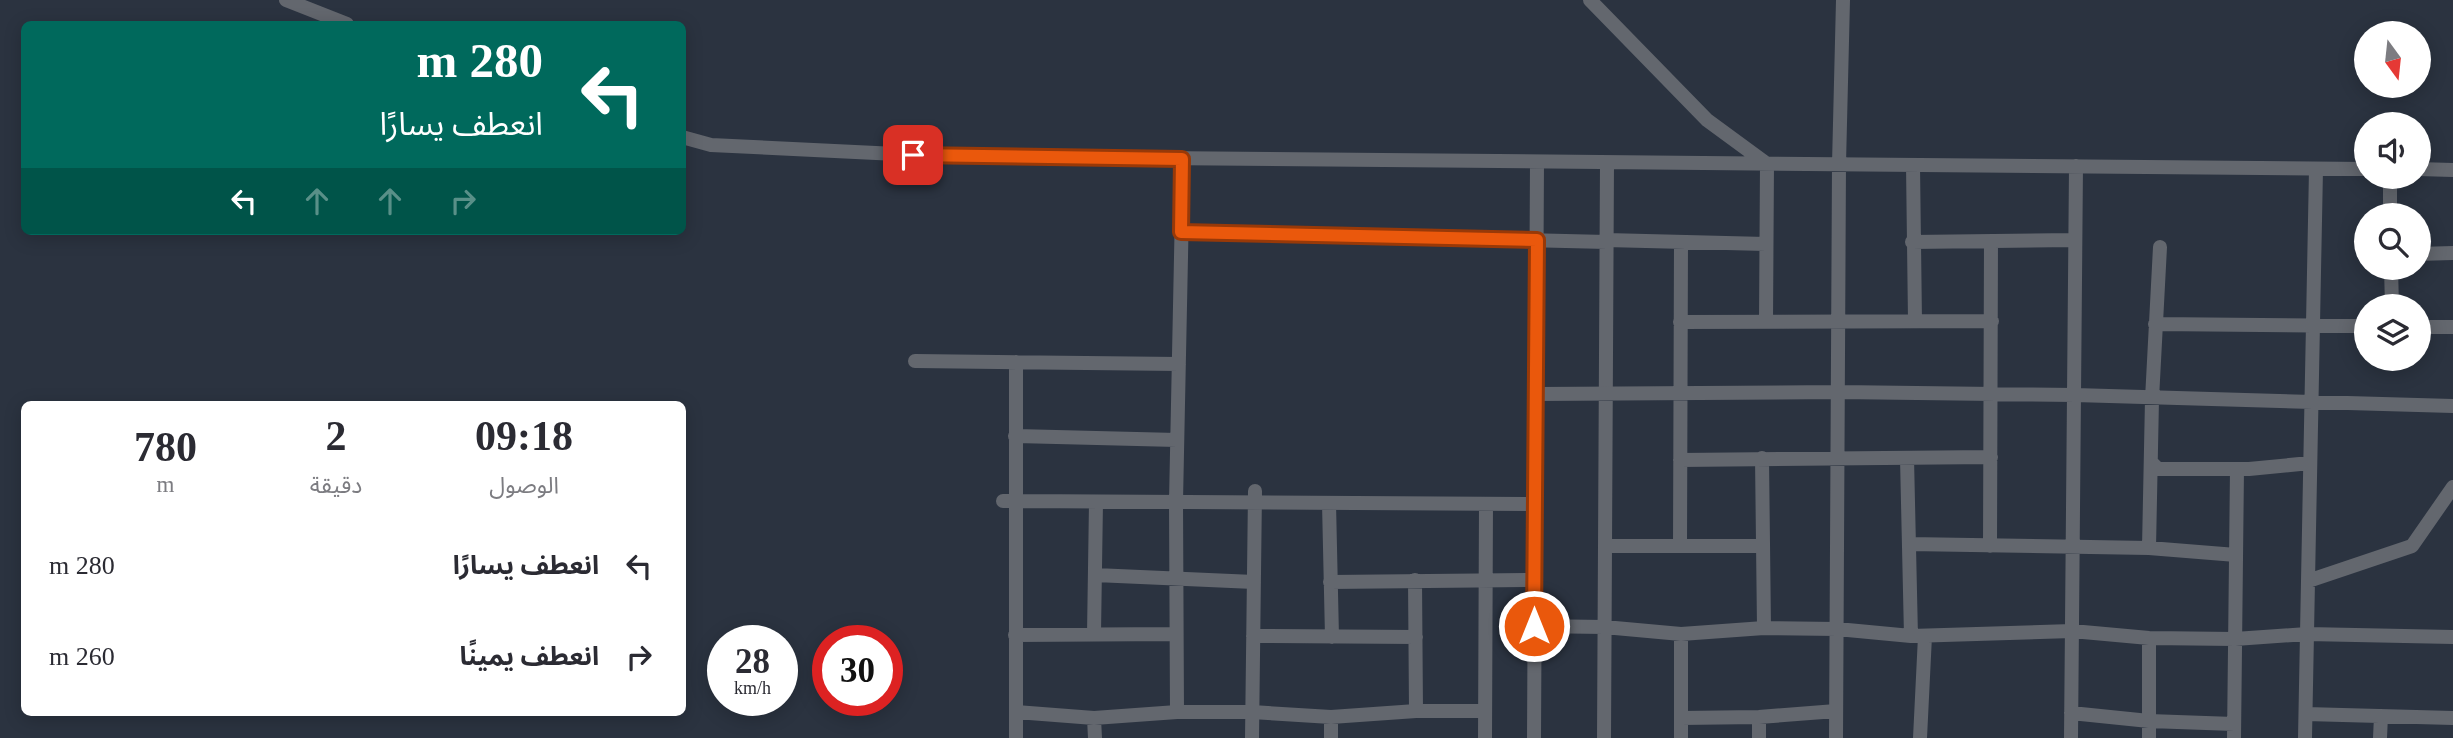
<!DOCTYPE html>
<html lang="ar">
<meta charset="utf-8">
<style>
body{margin:0;font-family:"Times New Roman","Noto Sans Arabic",serif;background:#f2f2f3;color:#2b2b33;direction:rtl;height:100vh;display:flex;flex-direction:column;font-size:26px;white-space:nowrap}
*{box-sizing:border-box;margin:0}
p{font-size:23px;color:#7c7c81}
.icon{flex:none;width:38px;height:38px;fill:none;stroke:currentColor;stroke-width:2;stroke-linecap:round;stroke-linejoin:round}
.map{position:relative;flex:1;overflow:hidden;direction:ltr}
.details{position:absolute;left:21px;top:401px;width:665px;height:315px;display:flex;flex-direction:column;background:#fff;border-radius:10px;box-shadow:0 4px 18px #0003;direction:rtl}
.details>*{flex:none}
.top-card{position:absolute;left:21px;top:21px;width:665px;height:214px;border-radius:10px;box-shadow:0 4px 18px #0003;direction:rtl;background:#00695c;color:#fff;overflow:hidden}
.needle{width:46px;rotate:165deg}
.tools{position:absolute;left:2354px;top:21px;display:grid;gap:14px}
.tools a{display:grid;place-items:center;width:77px;height:77px;border-radius:50%;background:#fff;box-shadow:0 4px 18px #0003;font-size:35px}
.speed{position:absolute;left:707px;top:625px;display:flex;gap:14px;font-size:35px;font-weight:700;text-align:center}
.speed>*{display:grid;place-content:center;width:91px;height:91px;border-radius:50%;background:#fff;box-shadow:0 4px 18px #0003;line-height:1}
.speed small{font-size:18px;font-weight:400}
.speed .limit{border:10px solid #d22;background:#fff;color:#111}
.pin{position:absolute;display:grid;place-items:center;width:60px;height:60px;color:#fff;margin:-30px;border-radius:14px;box-shadow:0 4px 10px #0006}
.me{position:absolute;width:77px;margin:-38px;rotate:0deg;stroke-linejoin:round;filter:drop-shadow(0 0 5px #0008)}
.turn{display:flex;align-items:center;gap:24px;height:147px;padding:0 28px;font-size:32px}
.turn .icon{width:91px;height:91px;stroke-width:2.5}
.turn b{display:block;font-size:49px;line-height:60px}
.lanes{display:flex;align-items:center;height:66px;padding:0 28px;background:#0003;justify-content:center;gap:35px;direction:ltr}
.lanes .off{opacity:.35}
.eta{display:flex;justify-content:space-evenly;align-items:center;height:119px;text-align:center}
.eta b{font-size:42px;font-weight:600;line-height:49px}
ul{padding:0;list-style:none}
li{display:flex;align-items:center;gap:21px;height:91px;padding:0 28px}
li div{flex:1}
li b{display:block;font-size:26px}
li em{font-style:normal}
.map>svg:first-child{display:block}
.lines{fill:none;stroke-linecap:round;stroke-linejoin:round}
.minor{stroke:#63676e;stroke-width:14}
.route-casing{stroke:#983908;stroke-width:18}
.route{stroke:#ea580c;stroke-width:12}
</style>
<div class="map">
<svg width="2453" height="738" viewBox="0 0 2453 738">
<rect width="100%" height="100%" fill="#2b3340"/>
<g class="lines">
<path class="minor" d="M286 0 347 24
M1590 0 1707 120 1767 164 1766 322
M682 137 711 145 938 156 2366 169
M1913 165 1915 321
M2418 169 2453 170
M2390 177V215
M1181 232 1607 242
M1606 240 1766 244
M1912 242 2074 240
M2418 254 2453 253
M2391 268 2392 306
M1680 322 1992 321
M2155 324 2366 326
M2418 327H2453
M915 361 1179 364
M1537 394 1839 392 2075 395 2453 406
M1015 436 1177 440
M1762 458 1764 628
M1907 458 1911 636
M1680 460 1991 457
M2152 463 2158 469H2249L2310 463
M1003 501 1535 504
M1329 503 1332 637
M1909 544 2149 548 2236 555
M1605 546H1763
M1680 546 1681 242
M1990 546 1991 241
M2149 548 2152 399 2160 247
M1095 575 1254 582
M1415 580 1416 711
M2308 581 2316 169
M1330 582 1535 580
M1534 626 1604 627 1681 634 1764 628 1837 629 1911 636 2072 631 2149 638 2235 639 2307 634 2453 637
M1094 634 1096 502
M1015 635 1176 634
M1253 636 1416 637
M2149 638V738
M1016 712 1094 718 1177 712H1252L1331 717 1416 711H1485
M1177 712 1176 502 1183 159
M2071 713 2149 721 2234 724
M2306 714 2453 718
M1331 717V738
M1759 717V738
M1094 718 1095 738
M1681 718 1759 717 1836 711
M1016 738V362
M1252 738 1255 491
M1485 738 1486 504
M1534 738 1537 162
M1604 738 1607 163
M1681 738V634
M1836 738 1839 164 1843 0
M1920 738 1925 636
M2071 738 2076 166
M2234 738 2237 469
M2305 738 2308 581 2412 546 2453 487
M2380 738 2381 716"/>
</g>
<g class="lines">
<defs>
<path id="route" d="M913 155 1182 159 1181 232 1537 240 1534 626"/>
</defs>
<use href="#route" class="route-casing"/>
<use href="#route" class="route"/>
</g>
</svg>
<div class="tools">
<a><svg class="needle" viewBox="-14 -14 28 28"><path d="M0-13l5 13h-10z" fill="#e53935"/><path d="M0 13l5-13h-10z" fill="#7c7c81"/></svg></a>
<a><svg class="icon" aria-label="sound" viewBox="0 0 24 24"><path d="M4 9h4l5-4v14l-5-4H4zM17 9q2 3 0 6"/></svg></a>
<a><svg class="icon" aria-label="search" viewBox="0 0 24 24"><circle cx="10" cy="10" r="6"/><path d="M15 15l6 6"/></svg></a>
<a><svg class="icon" aria-label="layers" viewBox="0 0 24 24"><path d="M12 4l9 5-9 5-9-5zM3 14l9 5 9-5"/></svg></a>
</div>
<div class="speed"><div>28<small>km/h</small></div><div class="limit">30</div></div>
<div class="pin" style="left:913px;top:155px;background:#d93025"><svg class="icon" aria-label="arrive" viewBox="0 0 24 24"><path d="M6 21V4h12l-3 4 3 4H6"/></svg></div>
<svg class="me" style="left:1534px;top:626px" viewBox="-20 -20 40 40"><circle r="17" fill="#ea580c" stroke="#fff" stroke-width="3"/><path d="M0-11L8 9 0 5-8 9z" fill="#fff"/></svg>
<div class="top-card">
<div class="turn"><svg class="icon" aria-label="left" viewBox="0 0 24 24"><path d="M17 20v-9H6M10 6l-5 5 5 5"/></svg><div><b>280 m</b>انعطف يسارًا</div></div>
<div class="lanes"><svg class="icon" aria-label="left" viewBox="0 0 24 24"><path d="M17 20v-9H6M10 6l-5 5 5 5"/></svg><svg class="icon off" aria-label="ahead" viewBox="0 0 24 24"><path d="M12 20V5M6 11l6-6 6 6"/></svg><svg class="icon off" aria-label="ahead" viewBox="0 0 24 24"><path d="M12 20V5M6 11l6-6 6 6"/></svg><svg class="icon off" aria-label="right" viewBox="0 0 24 24"><path d="M7 20v-9h11M14 6l5 5-5 5"/></svg></div>
</div>
<section class="details">
<div class="eta">
<div><b>09:18</b><p>الوصول</p></div>
<div><b>2</b><p>دقيقة</p></div>
<div><b>780</b><p>m</p></div>
</div>
<ul>
<li><svg class="icon" aria-label="left" viewBox="0 0 24 24"><path d="M17 20v-9H6M10 6l-5 5 5 5"/></svg><div><b>انعطف يسارًا</b></div><em>280 m</em></li>
<li><svg class="icon" aria-label="right" viewBox="0 0 24 24"><path d="M7 20v-9h11M14 6l5 5-5 5"/></svg><div><b>انعطف يمينًا</b></div><em>260 m</em></li>
</ul>
</section>
</div>
